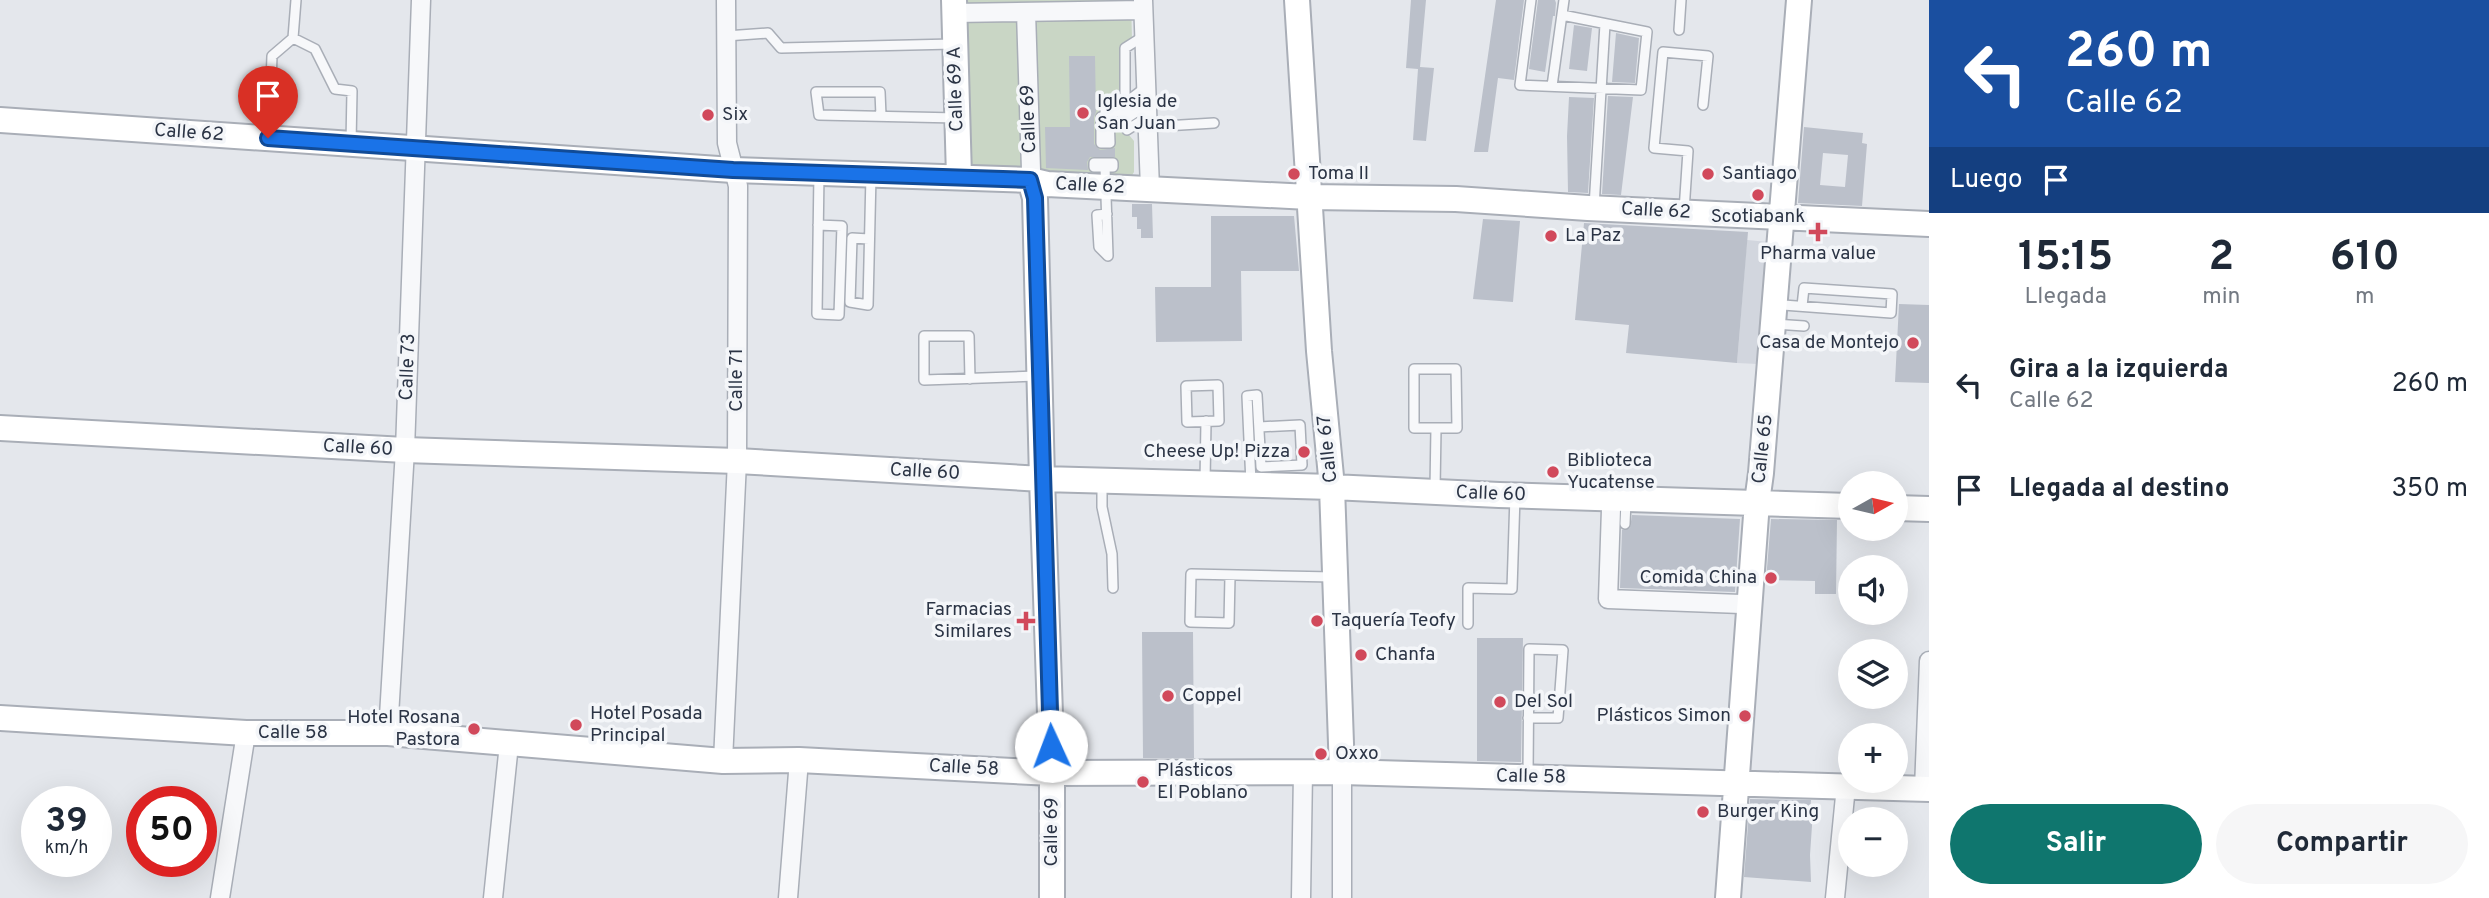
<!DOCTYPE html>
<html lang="es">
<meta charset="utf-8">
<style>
body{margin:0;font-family:Overpass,sans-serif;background:#f6f6f7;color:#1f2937;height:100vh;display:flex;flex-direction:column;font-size:26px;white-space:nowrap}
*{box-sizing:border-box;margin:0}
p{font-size:23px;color:#747a83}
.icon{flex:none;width:38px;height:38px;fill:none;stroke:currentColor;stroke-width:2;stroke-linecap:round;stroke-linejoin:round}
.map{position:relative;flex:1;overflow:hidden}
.side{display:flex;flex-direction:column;background:#fff;width:560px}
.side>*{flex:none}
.hud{background:#1a4fa0;color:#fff;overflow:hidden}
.needle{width:46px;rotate:82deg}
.tools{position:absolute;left:1838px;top:471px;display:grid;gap:14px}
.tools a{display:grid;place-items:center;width:70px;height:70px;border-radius:50%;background:#fff;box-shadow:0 7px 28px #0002;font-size:35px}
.speed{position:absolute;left:21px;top:786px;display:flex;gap:14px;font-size:35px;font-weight:700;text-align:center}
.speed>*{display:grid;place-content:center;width:91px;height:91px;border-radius:50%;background:#fff;box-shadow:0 7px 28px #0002;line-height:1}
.speed small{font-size:18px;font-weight:400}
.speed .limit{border:10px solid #d22;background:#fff;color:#111}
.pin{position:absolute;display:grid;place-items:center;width:60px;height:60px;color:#fff;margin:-72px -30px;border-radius:50% 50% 50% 0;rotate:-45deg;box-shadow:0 0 7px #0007}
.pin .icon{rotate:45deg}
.me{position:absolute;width:77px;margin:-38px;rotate:358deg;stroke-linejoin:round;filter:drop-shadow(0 0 5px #0008)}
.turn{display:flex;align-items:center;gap:24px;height:147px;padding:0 21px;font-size:32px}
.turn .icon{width:91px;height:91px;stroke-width:2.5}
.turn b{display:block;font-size:49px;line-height:60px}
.then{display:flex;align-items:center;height:66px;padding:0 21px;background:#0003;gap:14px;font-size:26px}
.eta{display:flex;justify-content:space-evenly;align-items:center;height:119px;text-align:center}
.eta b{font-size:42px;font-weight:700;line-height:49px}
.button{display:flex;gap:14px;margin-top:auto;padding:14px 21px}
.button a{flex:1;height:80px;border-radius:42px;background:#0f766e;color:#fff;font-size:28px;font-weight:700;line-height:80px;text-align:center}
.button a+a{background:#f6f6f7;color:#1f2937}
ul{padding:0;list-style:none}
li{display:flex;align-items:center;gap:21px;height:105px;padding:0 21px}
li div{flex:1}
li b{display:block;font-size:26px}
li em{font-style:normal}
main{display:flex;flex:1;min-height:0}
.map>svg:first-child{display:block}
.built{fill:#d2d6de}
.green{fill:#c9d6c5}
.building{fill:#bbc0ca;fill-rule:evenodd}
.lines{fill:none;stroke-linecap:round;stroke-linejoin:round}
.lane-casing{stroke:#a9aeb7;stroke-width:12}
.street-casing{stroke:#a9aeb7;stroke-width:21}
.secondary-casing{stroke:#a9aeb7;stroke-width:28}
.lane{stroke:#f7f8fa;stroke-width:9}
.street{stroke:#f7f8fa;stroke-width:18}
.secondary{stroke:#fff;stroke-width:24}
.route-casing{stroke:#114b97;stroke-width:18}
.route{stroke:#1a73e8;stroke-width:12}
.poi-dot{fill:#d1495b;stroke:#f4f6f9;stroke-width:2.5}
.labels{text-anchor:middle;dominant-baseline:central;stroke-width:7;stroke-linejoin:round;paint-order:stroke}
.street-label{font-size:19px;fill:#2b3445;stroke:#f4f6f9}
.poi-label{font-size:19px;fill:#2b3445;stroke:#f4f6f9;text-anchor:start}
</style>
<main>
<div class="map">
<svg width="1929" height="898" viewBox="0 0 1929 898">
<rect width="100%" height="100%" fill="#e4e7ec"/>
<path class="built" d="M1747 240 1768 242 1758 364 1737 363Z"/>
<path class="green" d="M967 0H1131L1132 39 1123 46 1124 129 1134 141V172L1131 177 979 170 972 164Z"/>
<path class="building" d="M1411 0H1426L1420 67 1434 68 1426 141 1413 140 1418 69 1406 68Z
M1496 0H1524L1514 80 1498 78 1488 152H1474Z
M1538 0H1555L1556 3 1555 16H1553L1545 72 1529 69Z
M1574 25 1592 28 1587 71 1569 69Z
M1616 33 1639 38 1635 83 1612 82Z
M1069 56H1095L1096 112 1094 117V144L1100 150 1115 148V157H1090L1087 162 1088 170 1046 168 1045 127H1070Z
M1608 96 1633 97 1621 195 1602 194Z
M1569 97 1594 98 1588 193 1568 192 1567 136Z
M1804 127 1863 133 1862 143 1867 144 1862 206 1798 203ZM1823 153 1848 155 1845 187 1820 185Z
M1132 204H1152L1153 238H1141V229H1137V217H1132Z
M1211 216H1294L1299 271H1241L1242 341 1156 342 1155 287H1211Z
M1483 219 1520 221 1513 302 1473 299Z
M1584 223 1748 232 1737 363 1626 353 1629 325 1575 320Z
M1899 304 1929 305V383L1895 382Z
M1632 515 1740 519 1735 592 1620 588 1622 530 1630 528Z
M1771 519 1837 520 1836 594H1815V581L1766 580Z
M1142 632H1193L1194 758H1143Z
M1477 638H1523L1521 762 1477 761Z
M1750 799 1811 800 1810 811H1813L1810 855 1811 882 1744 877Z"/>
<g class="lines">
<defs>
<path id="lane" d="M296 0 293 38 315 49 335 89 352 91 351 143
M1531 0 1520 85 1641 90 1647 32 1562 15
M1679 30 1681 0
M726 36 768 33 781 48 953 44
M1144 36 1125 48V103L1146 87
M1552 86 1564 0
M1147 105 1127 118V130L1147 117
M881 116 880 92H816L819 115 957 118
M1105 116V112H1124L1146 96
M1101 117H1109L1110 143H1101Z
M1148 127 1214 123
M269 135 272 56 293 38
M1094 163H1113V167H1094Z
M1105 167C1106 197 1107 226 1108 256L1099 247 1097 215 1107 214
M1594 207 1605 24
M1684 211 1688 151 1654 148 1663 52 1708 56 1703 105
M818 225 842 226 839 315 817 314 819 173
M869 239 852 238 850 302 868 305 871 175
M1775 304 1783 305 1891 313 1892 294 1804 288 1802 306
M1775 324 1804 326
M1414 369H1456L1457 428H1414Z
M970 379 969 336H924V380L1037 376
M1218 385 1219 421 1187 422 1186 386Z
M1205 482 1206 421
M1102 483V507L1112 554 1113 588
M1251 483 1247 396 1257 395 1261 467 1302 465 1300 425 1259 427
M1435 489 1436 428
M1625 524 1626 501
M1230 576 1229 623 1190 622 1191 574 1333 577
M1468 624V588L1512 589 1515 496
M1528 775 1529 649 1563 650 1558 718H1528"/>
<path id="street" d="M1143 0 1150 189
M1026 12 1031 170
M954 13 1143 10
M1611 509 1608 599 1741 604
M388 733 405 450 421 0
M723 761 737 461 738 186 727 143 726 0
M1342 772V898
M1924 789 1929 661
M220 898 246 733
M493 898 509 744
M788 898 799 760
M1301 898 1303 772
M1835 898 1846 786"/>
<path id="secondary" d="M954 0 959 177
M1297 0 1319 351 1332 487 1342 772
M0 120 733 170 1030 180 1047 184 1309 197 1456 199 1588 208 1929 224
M1030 180 1035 198 1042 479 1052 773V898
M0 428 405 450 737 461 1042 479 1332 487 1499 495 1850 506
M1895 508 1929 509
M0 718 246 733H388L723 761 799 760 1052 773 1342 772 1929 789
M1728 898 1757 502 1761 473 1799 0"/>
</defs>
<use href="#lane" class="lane-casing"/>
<use href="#street" class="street-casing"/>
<use href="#secondary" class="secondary-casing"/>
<use href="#lane" class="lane"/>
<use href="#street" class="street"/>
<use href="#secondary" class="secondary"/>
</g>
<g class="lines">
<defs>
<path id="route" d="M268 138 733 170 1030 180 1035 198 1051 746"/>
</defs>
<use href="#route" class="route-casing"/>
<use href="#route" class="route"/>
</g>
<g class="poi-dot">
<circle cx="1083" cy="113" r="7"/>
<circle cx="708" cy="115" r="7"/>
<circle cx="1294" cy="174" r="7"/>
<circle cx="1708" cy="174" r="7"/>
<circle cx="1758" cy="195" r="7"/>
<path d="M1814.5 221.5h7v7h7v7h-7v7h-7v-7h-7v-7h7z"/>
<circle cx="1551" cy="236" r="7"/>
<circle cx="1913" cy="343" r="7"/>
<circle cx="1304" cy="452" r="7"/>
<circle cx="1553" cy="472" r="7"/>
<circle cx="1771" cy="578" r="7"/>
<path d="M1022.5 610.5h7v7h7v7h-7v7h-7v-7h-7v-7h7z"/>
<circle cx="1317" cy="621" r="7"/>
<circle cx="1361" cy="655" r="7"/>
<circle cx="1168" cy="696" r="7"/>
<circle cx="1500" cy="702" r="7"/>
<circle cx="1745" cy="716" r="7"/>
<circle cx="576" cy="725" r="7"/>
<circle cx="474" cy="729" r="7"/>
<circle cx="1321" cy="754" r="7"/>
<circle cx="1143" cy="782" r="7"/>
<circle cx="1703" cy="812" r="7"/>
</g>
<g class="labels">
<g class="street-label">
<text transform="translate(956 89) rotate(-92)">Calle 69 A</text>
<text transform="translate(1029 119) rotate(-92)">Calle 69</text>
<text transform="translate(189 133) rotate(4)">Calle 62</text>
<text transform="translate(1090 186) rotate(3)">Calle 62</text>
<text transform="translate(1656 211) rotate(3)">Calle 62</text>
<text transform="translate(408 367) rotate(-88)">Calle 73</text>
<text transform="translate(737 380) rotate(-90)">Calle 71</text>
<text transform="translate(358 448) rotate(3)">Calle 60</text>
<text transform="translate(1328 449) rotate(-96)">Calle 67</text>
<text transform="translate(1763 449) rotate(-84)">Calle 65</text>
<text transform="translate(925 472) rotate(3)">Calle 60</text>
<text transform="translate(1491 494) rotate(2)">Calle 60</text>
<text x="293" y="733">Calle 58</text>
<text transform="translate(964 768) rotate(3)">Calle 58</text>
<text transform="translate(1531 777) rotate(1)">Calle 58</text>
<text transform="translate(1052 832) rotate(-90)">Calle 69</text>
</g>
<g class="poi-label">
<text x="1097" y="102">Iglesia de<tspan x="1097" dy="22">San Juan</tspan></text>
<text x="722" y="115">Six</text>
<text x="1308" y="174">Toma II</text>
<text x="1722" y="174">Santiago</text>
<text x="1758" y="217" text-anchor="middle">Scotiabank</text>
<text x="1565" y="236">La Paz</text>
<text x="1818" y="254" text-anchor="middle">Pharma value</text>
<text x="1899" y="343" text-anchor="end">Casa de Montejo</text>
<text x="1290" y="452" text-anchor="end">Cheese Up! Pizza</text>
<text x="1567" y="461">Biblioteca<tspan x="1567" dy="22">Yucatense</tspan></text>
<text x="1757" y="578" text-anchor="end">Comida China</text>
<text x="1012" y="610" text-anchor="end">Farmacias<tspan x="1012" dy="22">Similares</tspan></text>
<text x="1331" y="621">Taquería Teofy</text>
<text x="1375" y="655">Chanfa</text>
<text x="1182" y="696">Coppel</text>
<text x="1514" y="702">Del Sol</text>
<text x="590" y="714">Hotel Posada<tspan x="590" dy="22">Principal</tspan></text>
<text x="1731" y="716" text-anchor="end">Plásticos Simon</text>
<text x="460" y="718" text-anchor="end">Hotel Rosana<tspan x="460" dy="22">Pastora</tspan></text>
<text x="1335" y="754">Oxxo</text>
<text x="1157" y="771">Plásticos<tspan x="1157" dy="22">El Poblano</tspan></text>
<text x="1717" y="812">Burger King</text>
</g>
</g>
</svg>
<div class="tools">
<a><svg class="needle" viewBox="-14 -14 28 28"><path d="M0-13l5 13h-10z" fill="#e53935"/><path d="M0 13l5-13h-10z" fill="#747a83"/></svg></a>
<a><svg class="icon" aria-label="sound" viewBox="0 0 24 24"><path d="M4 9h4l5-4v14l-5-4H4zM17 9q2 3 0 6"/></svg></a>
<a><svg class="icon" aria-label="layers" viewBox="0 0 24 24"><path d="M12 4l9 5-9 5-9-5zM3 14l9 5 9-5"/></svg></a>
<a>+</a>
<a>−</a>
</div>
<div class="speed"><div>39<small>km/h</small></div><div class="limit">50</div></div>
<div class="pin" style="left:268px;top:138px;background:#d93025"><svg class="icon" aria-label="arrive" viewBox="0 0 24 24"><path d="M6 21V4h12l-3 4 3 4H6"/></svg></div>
<svg class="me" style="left:1051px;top:746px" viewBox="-20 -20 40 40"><circle r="19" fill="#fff"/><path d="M0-13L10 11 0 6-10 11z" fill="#1a73e8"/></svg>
</div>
<section class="side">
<div class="hud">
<div class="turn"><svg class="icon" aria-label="left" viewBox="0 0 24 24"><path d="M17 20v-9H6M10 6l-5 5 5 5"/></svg><div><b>260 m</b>Calle 62</div></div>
<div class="then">Luego<svg class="icon" aria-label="arrive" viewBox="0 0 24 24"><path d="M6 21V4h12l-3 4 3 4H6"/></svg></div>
</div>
<div class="eta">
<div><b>15:15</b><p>Llegada</p></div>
<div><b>2</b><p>min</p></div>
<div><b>610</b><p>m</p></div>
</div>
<ul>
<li><svg class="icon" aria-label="left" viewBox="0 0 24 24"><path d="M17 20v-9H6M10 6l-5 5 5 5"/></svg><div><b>Gira a la izquierda</b><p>Calle 62</p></div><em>260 m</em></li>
<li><svg class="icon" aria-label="arrive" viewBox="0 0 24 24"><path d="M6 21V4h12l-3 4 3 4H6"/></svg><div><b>Llegada al destino</b></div><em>350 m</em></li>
</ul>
<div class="button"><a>Salir</a><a>Compartir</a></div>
</section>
</main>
